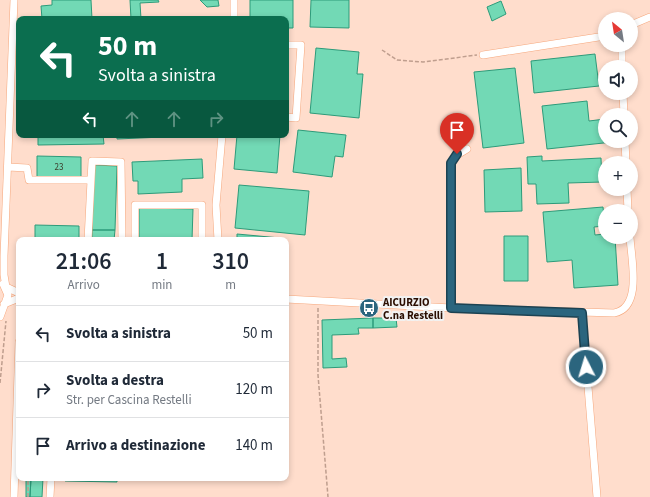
<!DOCTYPE html>
<html lang="it">
<meta charset="utf-8">
<style>
body{margin:0;font-family:"Source Sans 3",sans-serif;background:#f2f2f3;color:#1f2937;height:100vh;display:flex;flex-direction:column;font-size:15px;white-space:nowrap}
*{box-sizing:border-box;margin:0}
p{font-size:13px;color:#747a83}
.icon{flex:none;width:22px;height:22px;fill:none;stroke:currentColor;stroke-width:2;stroke-linecap:round;stroke-linejoin:round}
.map{position:relative;flex:1;overflow:hidden}
.sheet{position:absolute;left:16px;top:237px;width:273px;height:244px;display:flex;flex-direction:column;background:#fff;border-radius:8px;box-shadow:0 2px 6px #0003}
.sheet>*{flex:none}
.guide{position:absolute;left:16px;top:16px;width:273px;height:122px;border-radius:8px;box-shadow:0 2px 6px #0003;background:#0b6e4f;color:#fff;overflow:hidden}
.needle{width:26px;rotate:330deg}
.fabs{position:absolute;left:598px;top:12px;display:grid;gap:8px}
.fabs a{display:grid;place-items:center;width:40px;height:40px;border-radius:50%;background:#fff;box-shadow:0 2px 6px #0003;font-size:20px}
.pin{position:absolute;display:grid;place-items:center;width:34px;height:34px;color:#fff;margin:-41px -17px;border-radius:50% 50% 50% 0;rotate:-45deg;box-shadow:0 0 4px #0007}
.pin .icon{rotate:45deg}
.me{position:absolute;width:44px;margin:-22px;rotate:355deg;stroke-linejoin:round;filter:drop-shadow(0 0 3px #0008)}
.turn{display:flex;align-items:center;gap:14px;height:84px;padding:0 16px;font-size:18px}
.turn .icon{width:52px;height:52px;stroke-width:2.5}
.turn b{display:block;font-size:28px;line-height:34px}
.lanes{display:flex;align-items:center;height:38px;padding:0 16px;background:#0003;justify-content:center;gap:20px;direction:ltr}
.lanes .off{opacity:.35}
.eta{display:flex;justify-content:space-evenly;align-items:center;height:68px;text-align:center}
.eta b{font-size:24px;font-weight:600;line-height:28px}
ul{padding:0;list-style:none}
li{display:flex;align-items:center;gap:12px;height:56px;padding:0 16px;border-top:1px solid #e0e1e3}
li div{flex:1}
li b{display:block;font-size:15px}
li em{font-style:normal}
.map>svg:first-child{display:block}
.building{fill:#72d9b5;stroke:#2d9b7a}
.lines{fill:none;stroke-linecap:round;stroke-linejoin:round}
.minor-casing{stroke:#f6a77c;stroke-width:8}
.path{stroke:#bf9e8e;stroke-width:1.5;stroke-dasharray:4 2;stroke-linecap:butt}
.minor{stroke:#fff;stroke-width:7}
.route-casing{stroke:#1c4252;stroke-width:10}
.route{stroke:#2b657e;stroke-width:7}
.labels{text-anchor:middle;dominant-baseline:central;stroke-width:4;stroke-linejoin:round;paint-order:stroke}
.number-label{font-size:9px;fill:#3c402d}
.poi-label{font-size:11px;font-weight:bold;fill:#2a0d00;stroke:#f2f2f2;text-anchor:start}
</style>
<div class="map">
<svg width="650" height="497" viewBox="0 0 650 497">
<rect width="100%" height="100%" fill="#fdc"/>
<path class="building" d="M52 0H91L92 19H42L41 6 52 5Z
M130 0H158L159 2 140 3 141 19H131Z
M200 0H218L219 6 207 7Z
M250 0H293V28H286V19H250Z
M311 0H349V28L310 27Z
M501 1 506 14 492 21 487 7Z
M316 48 359 52 357 74H363L359 118 310 113Z
M595 54 599 86 534 93 531 61Z
M515 68 524 143 483 148 474 72Z
M587 101 589 121 605 119V141L613 142 547 149 542 106Z
M298 130 346 135 343 157 335 156 332 177 293 172Z
M38 135H103L104 144 38 145Z
M117 135H208L117 139Z
M237 135H280L277 173 234 169Z
M37 156 81 157V177H37Z
M542 156V161L601 158 602 182 568 183 569 203 537 204 536 184H528L527 157Z
M202 159 203 178 182 179V192L138 194V181H133L132 162Z
M94 165 117 166 115 230H92Z
M521 168 522 211 485 212 484 170Z
M239 185 309 191 305 235 235 228Z
M603 207 605 226 594 227 595 235 605 234V237H615L618 285 574 288 572 260 547 262 543 212Z
M139 208 193 209 192 240H139Z
M35 225 79 226V240H35Z
M92 230H115L114 240H92Z
M237 234 280 238V240H237Z
M504 236H528V281H504Z
M373 318H396L397 327 373 328Z
M373 318V328H358L359 334 332 335V359L346 358 347 367 323 368 322 320Z
M26 478H31L30 497H26Z
M31 478H43L42 497H30Z
M65 478H117V482L65 481Z"/>
<g class="lines">
<defs>
<path id="minor" d="M234 19V0
M631 25 650 17
M286 45H301L296 118 286 117
M622 45V67
M483 55 605 36
M623 93 624 115
M625 141 626 163
M8 167 27 168 29 180H90
M627 189 628 211
M88 240 92 161 121 162 122 240
M135 240V205H202V240
M218 240 216 205 222 135
M6 287 4 275V256L14 0
M6 287 19 293
M286 299 451 308 614 313C643 308 631 258 630 237
M4 304 19 298
M451 308V163L457 155 467 149
M582 313 597 497
M0 317 8 295 3 284
M14 497 19 342
M50 497 51 478"/>
</defs>
<use href="#minor" class="minor-casing"/>
<path class="path" d="M382 50 397 60 423 62 477 55
M318 308V375L328 497
M0 383 6 321
M28 497V478"/>
<use href="#minor" class="minor"/>
</g>
<g class="lines">
<defs>
<path id="route" d="M457 154 451 163V308L582 313 586 367"/>
</defs>
<use href="#route" class="route-casing"/>
<use href="#route" class="route"/>
</g>
<defs>
<symbol id="bus-disc" viewBox="-11 -11 22 22"><circle r="9.5" fill="#2b657e" stroke="#f2f2f2"/><path d="M-5-6H5V4H4V6H2V4H-2V6H-4V4H-5ZM-3.5-4V0h7V-4ZM-3.5 1.2v1.5H-2V1.2ZM2 1.2v1.5H3.5V1.2Z" fill="#fff"/></symbol>
</defs>
<g fill-rule="evenodd">
<use href="#bus-disc" x="358" y="297" width="22" height="22"/>
</g>
<g class="labels">
<g class="number-label">
<text x="59" y="167">23</text>
</g>
<g class="poi-label">
<text x="383" y="302">AICURZIO<tspan x="383" dy="13">C.na Restelli</tspan></text>
</g>
</g>
</svg>
<div class="fabs">
<a><svg class="needle" viewBox="-14 -14 28 28"><path d="M0-13l5 13h-10z" fill="#e53935"/><path d="M0 13l5-13h-10z" fill="#747a83"/></svg></a>
<a><svg class="icon" aria-label="sound" viewBox="0 0 24 24"><path d="M4 9h4l5-4v14l-5-4H4zM17 9q2 3 0 6"/></svg></a>
<a><svg class="icon" aria-label="search" viewBox="0 0 24 24"><circle cx="10" cy="10" r="6"/><path d="M15 15l6 6"/></svg></a>
<a>+</a>
<a>−</a>
</div>
<div class="pin" style="left:457px;top:154px;background:#d93025"><svg class="icon" aria-label="arrive" viewBox="0 0 24 24"><path d="M6 21V4h12l-3 4 3 4H6"/></svg></div>
<svg class="me" style="left:586px;top:367px" viewBox="-20 -20 40 40"><circle r="17" fill="#2b657e" stroke="#fff" stroke-width="3"/><path d="M0-11L8 9 0 5-8 9z" fill="#fff"/></svg>
<div class="guide">
<div class="turn"><svg class="icon" aria-label="left" viewBox="0 0 24 24"><path d="M17 20v-9H6M10 6l-5 5 5 5"/></svg><div><b>50 m</b>Svolta a sinistra</div></div>
<div class="lanes"><svg class="icon" aria-label="left" viewBox="0 0 24 24"><path d="M17 20v-9H6M10 6l-5 5 5 5"/></svg><svg class="icon off" aria-label="ahead" viewBox="0 0 24 24"><path d="M12 20V5M6 11l6-6 6 6"/></svg><svg class="icon off" aria-label="ahead" viewBox="0 0 24 24"><path d="M12 20V5M6 11l6-6 6 6"/></svg><svg class="icon off" aria-label="right" viewBox="0 0 24 24"><path d="M7 20v-9h11M14 6l5 5-5 5"/></svg></div>
</div>
<section class="sheet">
<div class="eta">
<div><b>21:06</b><p>Arrivo</p></div>
<div><b>1</b><p>min</p></div>
<div><b>310</b><p>m</p></div>
</div>
<ul>
<li><svg class="icon" aria-label="left" viewBox="0 0 24 24"><path d="M17 20v-9H6M10 6l-5 5 5 5"/></svg><div><b>Svolta a sinistra</b></div><em>50 m</em></li>
<li><svg class="icon" aria-label="right" viewBox="0 0 24 24"><path d="M7 20v-9h11M14 6l5 5-5 5"/></svg><div><b>Svolta a destra</b><p>Str. per Cascina Restelli</p></div><em>120 m</em></li>
<li><svg class="icon" aria-label="arrive" viewBox="0 0 24 24"><path d="M6 21V4h12l-3 4 3 4H6"/></svg><div><b>Arrivo a destinazione</b></div><em>140 m</em></li>
</ul>
</section>
</div>
